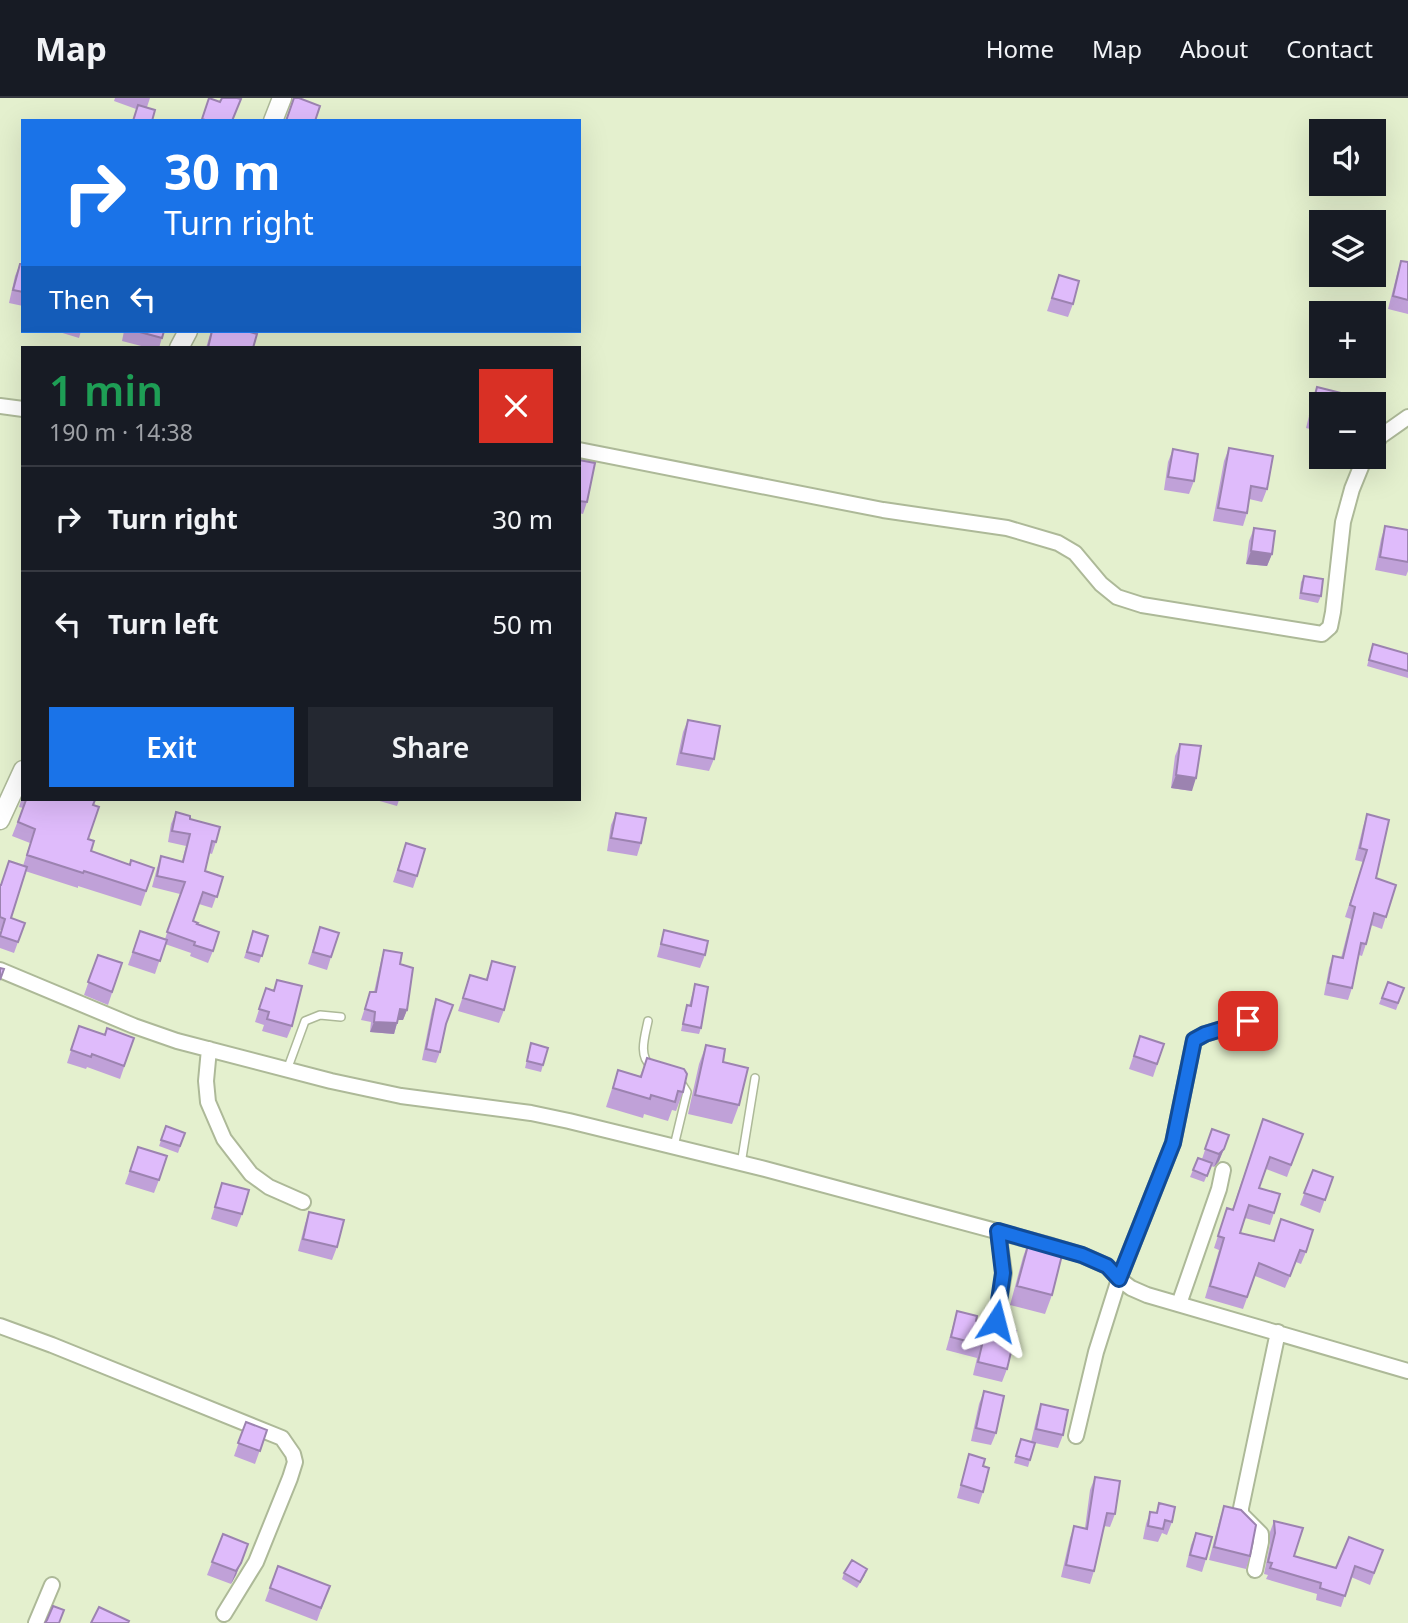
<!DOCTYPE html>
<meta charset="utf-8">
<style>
body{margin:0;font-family:"Noto Sans",sans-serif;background:#242831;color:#f1f3f6;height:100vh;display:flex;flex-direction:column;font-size:26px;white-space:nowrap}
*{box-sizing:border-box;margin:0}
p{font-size:23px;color:#9ea1a6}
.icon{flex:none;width:38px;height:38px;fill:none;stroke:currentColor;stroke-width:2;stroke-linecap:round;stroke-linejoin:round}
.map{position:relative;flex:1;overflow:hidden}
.details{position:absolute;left:21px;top:248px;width:560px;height:455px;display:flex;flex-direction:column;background:#171b24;border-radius:0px;box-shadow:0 7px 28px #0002}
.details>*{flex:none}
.banner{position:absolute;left:21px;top:21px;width:560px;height:214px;border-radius:0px;box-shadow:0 7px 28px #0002;background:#1a73e8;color:#fff;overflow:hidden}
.fabs{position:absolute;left:1309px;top:21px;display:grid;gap:14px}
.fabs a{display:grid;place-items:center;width:77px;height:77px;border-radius:0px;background:#171b24;box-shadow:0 7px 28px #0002;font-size:35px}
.pin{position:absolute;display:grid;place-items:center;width:60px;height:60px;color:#fff;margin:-30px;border-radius:14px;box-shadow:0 4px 10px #0006}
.me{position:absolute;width:77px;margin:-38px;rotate:9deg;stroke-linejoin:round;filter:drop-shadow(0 0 5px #0008)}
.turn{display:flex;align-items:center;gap:24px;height:147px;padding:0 28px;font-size:32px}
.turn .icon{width:91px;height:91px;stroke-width:2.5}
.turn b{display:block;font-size:49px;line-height:60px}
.then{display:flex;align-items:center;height:66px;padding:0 28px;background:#0003;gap:14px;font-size:26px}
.round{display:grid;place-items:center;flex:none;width:74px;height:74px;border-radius:0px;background:#242831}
.summary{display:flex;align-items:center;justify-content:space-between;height:119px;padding:0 28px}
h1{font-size:42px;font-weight:600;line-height:52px;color:#1e9e55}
.button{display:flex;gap:14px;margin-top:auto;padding:14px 28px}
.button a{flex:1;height:80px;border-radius:0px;background:#1a73e8;color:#fff;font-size:28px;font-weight:600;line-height:80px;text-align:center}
.button a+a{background:#242831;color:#f1f3f6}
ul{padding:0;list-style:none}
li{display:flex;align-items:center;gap:21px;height:105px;padding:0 28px;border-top:2px solid #363941}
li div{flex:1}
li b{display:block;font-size:26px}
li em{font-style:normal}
header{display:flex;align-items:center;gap:42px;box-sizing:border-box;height:98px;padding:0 35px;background:#171b24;border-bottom:2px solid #363941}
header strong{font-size:33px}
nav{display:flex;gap:38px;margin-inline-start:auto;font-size:24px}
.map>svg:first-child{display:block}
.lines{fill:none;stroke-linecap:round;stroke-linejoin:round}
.service-casing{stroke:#adb998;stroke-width:10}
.minor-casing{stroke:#adb998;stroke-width:18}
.tertiary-casing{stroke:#adb998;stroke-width:21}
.service{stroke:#fff;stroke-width:7}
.minor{stroke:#fff;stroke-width:14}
.tertiary{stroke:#fff;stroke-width:18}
.wall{fill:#c0a1d8}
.shaded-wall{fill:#9c83b0}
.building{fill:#dfbbfb;stroke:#9c83b0;stroke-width:2}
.route-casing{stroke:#114b97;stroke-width:18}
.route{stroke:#1a73e8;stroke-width:12}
</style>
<header>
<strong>Map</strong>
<nav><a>Home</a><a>Map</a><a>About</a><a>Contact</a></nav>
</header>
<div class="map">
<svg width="1408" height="1525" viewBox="0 0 1408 1525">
<rect width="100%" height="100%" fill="#e4f0ce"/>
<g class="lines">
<defs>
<path id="service" d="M648 923C645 938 638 958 651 968
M287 972 305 923 320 917 341 919
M674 1048 687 994 680 983
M741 1066 755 980"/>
<path id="minor" d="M0 308 23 311
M1374 347 1381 338 1408 319
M579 352 883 412 1007 430 1058 445 1075 455 1101 486 1117 499 1142 507 1322 536 1330 529 1333 514 1343 424 1352 391 1365 359
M0 872 134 928 177 943 331 983 401 998 531 1015 569 1023 765 1071 1052 1148 1082 1157 1107 1168 1119 1181 1131 1190 1147 1197 1408 1273
M209 951 206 983 208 1004 224 1041 251 1076 269 1089 303 1104
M1179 1206 1219 1091 1223 1072
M996 1223 1004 1175 998 1133
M0 1228 52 1247 282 1340 293 1356 295 1364 290 1380 256 1464 224 1516
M1076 1338 1096 1254 1119 1181 1173 1045 1194 942 1205 936 1248 923
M1255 1472 1261 1444V1436L1241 1416V1410L1278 1234
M36 1525 52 1487"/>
<path id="tertiary" d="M273 23 282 0
M179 250 188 233
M0 722 23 672"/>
</defs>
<use href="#service" class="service-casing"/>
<use href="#minor" class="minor-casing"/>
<use href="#tertiary" class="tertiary-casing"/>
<use href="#service" class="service"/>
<use href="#minor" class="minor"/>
<use href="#tertiary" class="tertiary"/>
</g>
<path class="wall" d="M115 0H150L147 9 136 11 114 3Z
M1401 163 1408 164V216L1388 211 1397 176Z
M20 166H23V208L9 205 15 178Z
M1059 177 1073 206 1068 219 1047 213Z
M56 233H81L79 240Z
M124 233H164L159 250H149L122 243Z
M211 233H250L253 250H206Z
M1317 289 1321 306V334L1306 330 1313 302Z
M1229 350 1267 391 1262 404 1249 401 1247 415 1243 428 1213 423 1224 363Z
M1173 351 1194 383 1189 396 1164 392 1168 364Z
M579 362 587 404 583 416 579 415Z
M1385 428 1408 432V473L1406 478 1375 472 1381 441Z
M1254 430 1272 456 1267 468 1246 466 1249 443Z
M1304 478 1321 498 1318 505 1299 501 1301 484Z
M1373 546 1408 556V580L1367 568Z
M688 622 714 661 709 673 676 667 683 634Z
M1180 646 1192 693 1171 690 1175 658Z
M23 697V702H95L88 741 91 753 130 767 154 770 141 808 78 788V790L25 773 11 820 25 825 14 855 0 850V835L1 832H0V787L23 768 30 745 12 738 23 710 19 709Z
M376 702H399L397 708Z
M176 714 190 721 216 744 212 756 209 755 205 773 223 779 212 810 199 806 193 823 197 826 213 853 208 865 190 858 191 855 165 846 155 876 128 867 140 833 165 841 180 796 152 789 157 770 161 758 182 763 186 748 168 744 171 726Z
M616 715 641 745 637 758 607 753 611 727Z
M1367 716 1376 780 1396 787 1382 831 1371 827 1366 846 1362 858 1359 857 1352 890 1348 902 1324 897 1329 870 1333 858 1341 860 1351 821 1345 819 1363 764 1355 762 1363 729Z
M406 745 417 778 413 790 393 784Z
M320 829 331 859 327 872 308 866Z
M664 832 705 857 700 870 657 859Z
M253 833 268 838 259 865 244 860Z
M384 852 400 866 407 912 403 922H398L394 936 370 934 371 924 361 922 370 894H374L381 863Z
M98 857 122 865 108 907 84 897Z
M492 863 504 912 499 925 458 913 470 877 486 881Z
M277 882 292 928 287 940 262 933 264 927 255 924 266 890 274 892Z
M1388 884 1404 890 1396 912 1379 906Z
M695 886 701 930 699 936 681 933 685 914 687 907 689 908Z
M436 901 446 926 440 954 436 965 422 962 432 912Z
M79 928 105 937 134 940 120 981 87 969 86 971 67 965Z
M1140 938 1164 946 1153 979 1129 971Z
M531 945 543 967 541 974 525 970Z
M706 947 723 964 739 1007 732 1026 688 1016 699 966Z
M647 960 683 994 676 1013 672 1012 668 1023 644 1016 643 1020 606 1009 618 972 640 978Z
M1263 1021 1303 1036 1287 1079 1266 1071 1259 1090 1274 1115 1270 1127 1245 1120 1240 1135 1306 1154 1301 1166 1296 1164 1285 1190 1255 1178 1243 1211 1205 1200 1219 1152 1214 1150 1227 1110 1232 1112Z
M166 1028 185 1035 178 1055 159 1048Z
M1212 1031 1229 1037 1219 1063 1214 1069 1211 1068 1204 1084 1190 1079 1198 1060 1202 1061Z
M138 1049 159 1082 154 1095 125 1086Z
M1313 1072 1333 1079 1320 1115 1300 1107Z
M222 1085 242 1116 237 1129 211 1121Z
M309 1114 337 1149 332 1162 298 1153 305 1126Z
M1030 1140 1052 1197 1045 1216 1010 1207 1023 1159Z
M957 1213 976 1223 1007 1271 1002 1284 973 1277 977 1260 946 1252Z
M984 1293 996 1335 991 1347 971 1343 979 1306Z
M1041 1306 1063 1337 1058 1350 1035 1345 1028 1369 1014 1365 1021 1341 1031 1344 1037 1318Z
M246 1324 267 1332 255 1366 234 1358Z
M969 1356 983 1368V1394L979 1406 957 1400Z
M1095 1379 1115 1416 1110 1429 1104 1428 1094 1473 1090 1486 1061 1479 1070 1440 1074 1428 1085 1430 1090 1392Z
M1159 1405 1172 1424 1167 1437 1162 1435 1158 1444 1143 1441 1146 1426 1150 1414 1156 1415Z
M1224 1408 1250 1458 1246 1471 1209 1462 1220 1420Z
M1274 1423 1294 1458 1336 1470 1383 1452 1370 1487 1351 1479 1341 1509 1316 1502 1317 1496 1266 1481 1268 1477 1264 1476 1270 1446V1434Z
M1196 1435 1206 1461 1202 1474 1186 1469 1191 1447Z
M223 1436 248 1446 236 1477 231 1486 207 1477Z
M278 1468 330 1488 317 1523 265 1503Z
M844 1475 865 1477 857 1490 842 1481Z"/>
<path class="shaded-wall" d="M1251 453 1272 456 1267 468 1246 466Z
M1176 677 1196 680 1192 693 1171 690Z
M400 911 407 912 403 922H396Z
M374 924 397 925 394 936 370 934Z
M1224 1051 1219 1063 1214 1069 1219 1056Z
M248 1446 236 1477 231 1486 236 1473Z"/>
<path class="building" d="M209 0 220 4 222 0H237L241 1 232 23H208L202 21Z
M294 0H299L320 8 315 23H286Z
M138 7 155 12 152 23H133Z
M1401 163 1408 164V202L1393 198Z
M20 166H23V194L13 192Z
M1059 177 1079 183 1073 206 1052 200Z
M136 233H164L162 240Z
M212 233H250V234L257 236 253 250H208Z
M1317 289 1365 301 1364 306H1321V320L1310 317Z
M1229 350 1273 358 1267 391 1251 388 1247 415 1218 410Z
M1173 351 1198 356 1194 383 1168 379Z
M579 362 595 365 587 404 579 403Z
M1385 428 1408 432V464L1380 459Z
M1254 430 1275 433 1272 456 1251 453Z
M1304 478 1323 481 1321 498 1301 495Z
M1373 546 1408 556V573L1369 562Z
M688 622 720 628 714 661 681 655Z
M1180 646 1201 648 1196 680 1176 677Z
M26 702H95L93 707 99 709 88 741 94 743 91 753 130 767 131 762 154 770 146 793 84 773 83 775 27 757 35 731 18 724Z
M176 714 190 718V721L220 729 216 744 212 743 205 773 223 779 217 799 203 794 193 823 198 825 197 826 219 834 213 853 194 847 195 844 167 834 185 784 157 778 161 758 183 764 190 736 172 733Z
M616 715 646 720 641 745 611 740Z
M1367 716 1389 722 1376 780 1396 787 1386 819 1374 815 1366 846 1361 845 1352 890 1328 885 1333 858 1343 860 1355 809 1350 807 1367 752 1360 750Z
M406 745 425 751 417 778 398 772Z
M9 763 27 769 11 820 25 825 18 844 0 838 5 821 0 819V787H1Z
M320 829 339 835 331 859 313 854Z
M664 832 708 843 705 857 661 846Z
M140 833 167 842 160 863 133 854Z
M253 833 268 838 262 858 247 854Z
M384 852 402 855 400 866 413 870 407 912 400 911 397 925 374 924 375 914 365 911 370 894H376Z
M98 857 122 865 112 894 88 884Z
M492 863 515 869 504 912 463 900 470 877 487 882Z
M0 870 4 871 0 882Z
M277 882 302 888 292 928 267 921 269 914 259 911 266 890 274 893Z
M1388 884 1404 890 1398 905 1382 900Z
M695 886 708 889 701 930 683 926 687 907 691 908Z
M436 901 453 907 446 926 440 954 426 951Z
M79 928 105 937 107 930 134 940 124 968 92 956 91 959 71 952Z
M1140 938 1164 946 1157 966 1134 958Z
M531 945 548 950 543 967 527 963Z
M706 947 725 951 723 964 748 970 739 1007 695 997Z
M647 960 684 971 687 976 683 994 678 993 675 1004 651 997 650 1001 613 990 618 972 641 979Z
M1263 1021 1303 1036 1291 1067 1270 1059 1259 1090 1280 1096 1274 1115 1249 1107 1240 1135 1274 1143 1281 1121 1313 1132 1306 1154 1300 1152 1290 1178 1259 1165 1247 1199 1210 1188 1224 1140 1218 1138 1227 1110 1233 1112Z
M166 1028 185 1035 180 1048 161 1042Z
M1212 1031 1229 1037 1224 1051 1219 1056 1205 1051Z
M138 1049 167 1058 159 1082 130 1073Z
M1198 1060 1212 1065 1207 1078 1193 1072Z
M1313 1072 1333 1079 1325 1102 1304 1095Z
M222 1085 249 1092 242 1116 215 1109Z
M309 1114 344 1122 337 1149 303 1141Z
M1030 1140 1064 1149 1052 1197 1017 1188Z
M957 1213 977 1218 976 1223 1016 1233 1007 1271 978 1264 982 1247 951 1239Z
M984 1293 1004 1298 996 1335 976 1330Z
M1041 1306 1068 1312 1063 1337 1036 1331Z
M246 1324 267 1332 260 1353 238 1345Z
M1021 1341 1035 1345 1030 1362 1016 1358Z
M969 1356 985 1361 983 1368 989 1370 983 1394 961 1387Z
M1095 1379 1120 1383 1115 1416 1107 1415 1094 1473 1066 1467 1074 1428 1087 1431Z
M1159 1405 1175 1409 1172 1424 1165 1422 1163 1431 1148 1428 1150 1414 1157 1415Z
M1224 1408 1241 1412 1256 1427 1250 1458 1214 1449Z
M1274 1423 1303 1430 1294 1458 1336 1470 1349 1439 1383 1452 1374 1475 1355 1468 1345 1498 1320 1490 1321 1485 1270 1470 1272 1465 1268 1464 1275 1435Z
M1196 1435 1212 1439 1206 1461 1190 1457Z
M223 1436 248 1446 241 1465 236 1473 212 1464Z
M852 1462 867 1471 860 1484 844 1475Z
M278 1468 330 1488 321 1510 270 1490Z
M53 1508 64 1512 59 1525H45L47 1522Z
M99 1509 129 1523 128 1525H91Z"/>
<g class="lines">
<defs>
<path id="route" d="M996 1223 1003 1175 998 1133 1082 1157 1107 1168 1119 1181 1173 1045 1194 942 1205 936 1248 923"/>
</defs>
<use href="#route" class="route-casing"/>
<use href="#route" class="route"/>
</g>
</svg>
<div class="fabs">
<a><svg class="icon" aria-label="sound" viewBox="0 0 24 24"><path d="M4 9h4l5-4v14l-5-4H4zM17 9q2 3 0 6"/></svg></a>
<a><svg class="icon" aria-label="layers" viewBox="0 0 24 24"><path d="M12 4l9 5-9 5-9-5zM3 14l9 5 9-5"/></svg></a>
<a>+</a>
<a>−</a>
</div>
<div class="pin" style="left:1248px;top:923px;background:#d93025"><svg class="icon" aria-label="arrive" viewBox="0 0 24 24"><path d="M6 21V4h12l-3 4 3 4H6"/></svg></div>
<svg class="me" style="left:996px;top:1223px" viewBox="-20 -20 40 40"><path d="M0-17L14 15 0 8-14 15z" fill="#1a73e8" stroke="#fff" stroke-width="4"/></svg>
<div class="banner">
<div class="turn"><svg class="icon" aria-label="right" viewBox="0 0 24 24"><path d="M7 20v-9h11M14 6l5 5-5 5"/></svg><div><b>30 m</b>Turn right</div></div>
<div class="then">Then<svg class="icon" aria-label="left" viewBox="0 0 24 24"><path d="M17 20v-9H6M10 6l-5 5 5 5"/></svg></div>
</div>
<section class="details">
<div class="summary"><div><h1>1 min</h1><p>190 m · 14:38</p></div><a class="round" style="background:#d93025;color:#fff"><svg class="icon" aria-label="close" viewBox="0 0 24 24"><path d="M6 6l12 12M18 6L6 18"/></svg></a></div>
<ul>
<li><svg class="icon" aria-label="right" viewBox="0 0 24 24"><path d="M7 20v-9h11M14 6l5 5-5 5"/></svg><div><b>Turn right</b></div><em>30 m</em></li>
<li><svg class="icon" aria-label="left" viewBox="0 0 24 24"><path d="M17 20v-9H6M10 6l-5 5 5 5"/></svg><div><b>Turn left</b></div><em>50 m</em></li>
</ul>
<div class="button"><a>Exit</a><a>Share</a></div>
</section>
</div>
